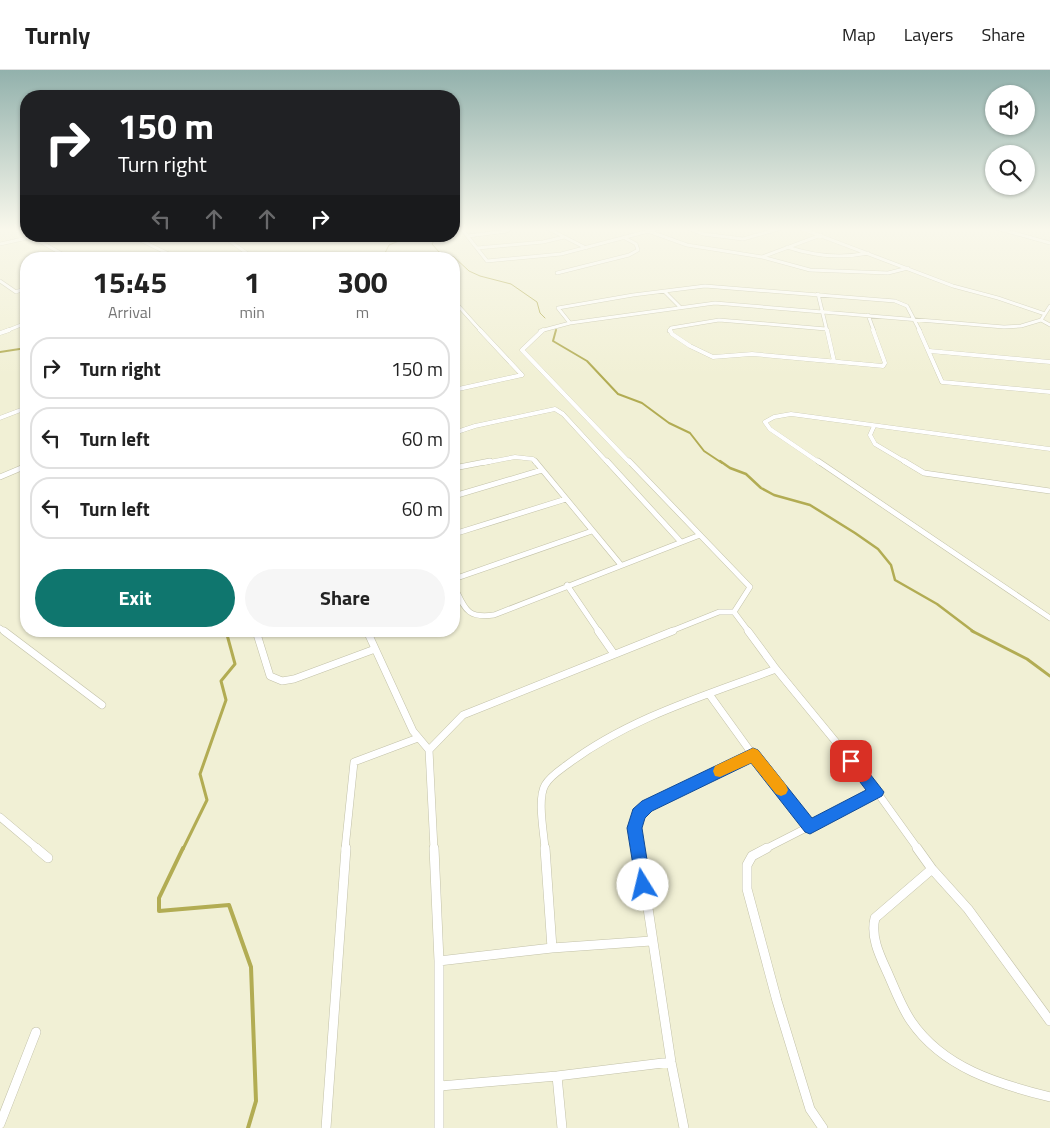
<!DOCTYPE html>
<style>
body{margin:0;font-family:"Titillium Web",sans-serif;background:#f6f6f6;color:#222;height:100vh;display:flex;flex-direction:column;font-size:19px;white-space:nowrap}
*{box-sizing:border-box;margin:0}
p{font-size:16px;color:#767676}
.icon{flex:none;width:28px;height:28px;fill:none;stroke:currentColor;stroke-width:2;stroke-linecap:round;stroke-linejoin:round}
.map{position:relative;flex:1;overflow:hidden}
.panel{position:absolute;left:20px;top:182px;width:440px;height:385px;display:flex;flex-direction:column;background:#fff;border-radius:20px;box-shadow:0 1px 4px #0004}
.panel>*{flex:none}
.guide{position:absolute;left:20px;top:20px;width:440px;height:152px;border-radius:20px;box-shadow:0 1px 4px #0004;background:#202124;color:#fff;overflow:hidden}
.buttons{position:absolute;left:985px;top:15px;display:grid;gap:10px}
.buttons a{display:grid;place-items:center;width:50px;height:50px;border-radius:50%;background:#fff;box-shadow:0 1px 4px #0004;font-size:25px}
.pin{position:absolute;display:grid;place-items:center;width:42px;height:42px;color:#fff;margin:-21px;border-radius:10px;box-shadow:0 2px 8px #0006}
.me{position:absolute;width:55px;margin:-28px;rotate:351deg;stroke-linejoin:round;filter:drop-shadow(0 0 4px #0008)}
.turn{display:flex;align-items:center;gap:18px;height:105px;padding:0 15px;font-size:22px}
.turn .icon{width:65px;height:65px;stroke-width:2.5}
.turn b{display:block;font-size:35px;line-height:42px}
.lanes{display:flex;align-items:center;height:48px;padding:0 15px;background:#0003;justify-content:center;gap:25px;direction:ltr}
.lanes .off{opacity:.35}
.eta{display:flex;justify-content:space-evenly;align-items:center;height:85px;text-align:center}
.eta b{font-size:30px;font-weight:700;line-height:35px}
.primary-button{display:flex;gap:10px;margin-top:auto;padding:10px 15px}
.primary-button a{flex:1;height:58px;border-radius:30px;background:#0f766e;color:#fff;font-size:20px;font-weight:700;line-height:58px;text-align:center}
.primary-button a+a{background:#f6f6f6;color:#222}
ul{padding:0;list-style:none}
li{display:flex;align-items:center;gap:15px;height:62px;margin:0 10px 8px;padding:0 5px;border:2px solid #e0e0e0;border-radius:20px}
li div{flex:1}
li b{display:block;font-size:19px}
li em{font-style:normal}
header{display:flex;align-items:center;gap:30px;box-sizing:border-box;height:70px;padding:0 25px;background:#fff;border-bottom:1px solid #e0e0e0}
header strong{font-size:24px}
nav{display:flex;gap:28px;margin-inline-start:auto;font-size:18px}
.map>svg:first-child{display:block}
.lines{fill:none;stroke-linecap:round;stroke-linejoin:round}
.stream-far4{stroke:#b2ac53;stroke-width:1}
.stream-far3{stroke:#b2ac53;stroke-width:2}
.stream-far2{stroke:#b2ac53;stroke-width:2.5}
.stream-far1{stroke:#b2ac53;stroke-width:3}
.stream{stroke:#b2ac53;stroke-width:4}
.minor-far4-casing{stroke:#c2c1a8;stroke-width:4}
.minor-far3-casing{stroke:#c2c1a8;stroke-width:4.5}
.minor-far2-casing{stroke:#c2c1a8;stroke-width:6}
.minor-far1-casing{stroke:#c2c1a8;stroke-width:8}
.minor-casing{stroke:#c2c1a8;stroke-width:10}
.minor-far4{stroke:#fff;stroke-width:3}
.minor-far3{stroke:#fff;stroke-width:4}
.minor-far2{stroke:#fff;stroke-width:5}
.minor-far1{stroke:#fff;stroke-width:7}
.minor{stroke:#fff;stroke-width:9}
.route{fill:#1a73e8;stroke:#114b97}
.slow{fill:#f59e0b}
</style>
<header>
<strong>Turnly</strong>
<nav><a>Map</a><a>Layers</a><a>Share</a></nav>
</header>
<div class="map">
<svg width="1050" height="1058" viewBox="0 0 1050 1058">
<rect width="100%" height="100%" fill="#f1f0d5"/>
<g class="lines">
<path class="stream-far4" d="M437 166 432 174 439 182 454 187 469 201 480 206 511 214 537 232 540 243 545 248
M391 189 385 183 389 175 399 171 403 166"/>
<path class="stream-far3" d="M556 260 553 271 587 291 618 324 642 333 669 353 690 363 704 381 722 393
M0 282 26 278"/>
<path class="stream-far2" d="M720 391 730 398 746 404 761 418 774 425 810 435 855 463 878 479 891 495 895 510 937 534 974 562"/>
<path class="stream-far1" d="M972 561 1027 589 1050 606
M183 779 207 730 200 704 226 630 221 611 235 594 226 561"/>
<path class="stream" d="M183 778 159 828V841L229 835 251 897 256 1031 248 1058"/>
<defs>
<path id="minor-far4" d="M461 158 487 191 561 184 660 158
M547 158 586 178
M590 158H599
M687 158 703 164 743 169 782 158
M800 158 953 216 998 228 1045 244
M996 158 1050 173
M648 161 687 175 762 187 821 165
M132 166 179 189
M223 166 248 184 278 189
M468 166 507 161 510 158
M0 174 32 167 71 189
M787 177C814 186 840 189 868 183
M477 178 543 172 564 167
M762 187 810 200 888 203 908 198
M557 203 629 185 638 180 636 174 625 168
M0 211 16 222 26 218
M664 221 680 237
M818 224 827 261
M454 231 481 261
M558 238 633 225 705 216 895 231 907 236 920 261
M558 238 570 253
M868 245 874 261
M1041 250 1050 255
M6 261 26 253
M540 261 570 253 715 233 1004 257 1021 256 1041 250 1050 236
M669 261 671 258 719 250 826 259"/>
<path id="minor-far3" d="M480 260 522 305
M543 260 522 280 630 393
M670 260 672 264 690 276 713 287 752 284 883 296 885 293 873 260
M827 260 834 291
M919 260 942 312 1050 322
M0 263 9 260
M930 281 1050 292
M454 320 522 305
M0 348 26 338
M874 356 870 365 875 374 907 393
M454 363 475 356 555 339 563 344 608 393
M484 393 515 387 533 389 536 393
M820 393 770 359 765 352 774 347 791 344 1050 379"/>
<path id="minor-far2" d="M535 391 621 495
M607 391 681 472
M629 391 750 517 734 542 749 562
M818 391 1050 548
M904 391 924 403 1050 421
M454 398 490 391
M0 407 26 396
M454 426 542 400
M454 464 566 429
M454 509 592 461
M567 515 599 562
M454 516C465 538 466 549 494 545L700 465
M0 558 5 562
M669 562 719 542H734"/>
<path id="minor-far1" d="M4 561 102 635
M256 561 270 606 282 611 294 609 375 579
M367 561 413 661 429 680
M598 561 614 584
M748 561 776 599 877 722 918 779
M709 624 753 685 810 757
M0 747 38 779
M345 779 354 692 418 668
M434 779 429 680 463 645 673 561
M545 779C544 763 537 729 545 715 550 706 560 700 568 694 629 648 704 626 776 599
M639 779C636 759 631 752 647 736L753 685
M765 779 877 722"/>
<path id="minor" d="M36 778 48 788
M434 778 439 891V1058
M545 778 552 878
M639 778 671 992 684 1058
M767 778 752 786 747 795V819L777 931 810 1039 823 1058
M917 778 932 799 968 839 1050 951
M932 799 875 848C870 868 881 888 889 906 896 922 902 938 911 951 943 998 998 1014 1050 1027
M439 891 552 878 651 871
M557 1006 562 1058
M440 1016 557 1006 671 992
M0 1054 36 962
M326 1058 346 778"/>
</defs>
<use href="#minor-far4" class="minor-far4-casing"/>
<use href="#minor-far3" class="minor-far3-casing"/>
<use href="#minor-far2" class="minor-far2-casing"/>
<use href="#minor-far1" class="minor-far1-casing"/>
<use href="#minor" class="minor-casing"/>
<use href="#minor-far4" class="minor-far4"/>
<use href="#minor-far3" class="minor-far3"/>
<use href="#minor-far2" class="minor-far2"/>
<use href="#minor-far1" class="minor-far1"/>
<use href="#minor" class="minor"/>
</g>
<linearGradient id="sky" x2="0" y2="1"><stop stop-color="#92b1ac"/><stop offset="0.52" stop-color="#f9f8ec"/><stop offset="1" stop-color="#f9f8ec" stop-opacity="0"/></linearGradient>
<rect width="1050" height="306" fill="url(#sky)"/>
<path class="route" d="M753 678 758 680 812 748 866 720 844 691 846 686 851 684 856 686 884 722 882 726 810 764 805 762 751 693 652 741 645 748 642 758 651 815 648 820 643 823 637 820 627 758 633 739 642 731Z"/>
<path class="slow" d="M753 678 758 680 786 715 788 720 786 724 781 726 776 724 751 693 720 707 715 706 713 701 715 696Z"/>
</svg>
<div class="buttons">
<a><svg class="icon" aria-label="sound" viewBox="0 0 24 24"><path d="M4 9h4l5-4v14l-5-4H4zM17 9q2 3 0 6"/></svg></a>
<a><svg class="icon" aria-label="search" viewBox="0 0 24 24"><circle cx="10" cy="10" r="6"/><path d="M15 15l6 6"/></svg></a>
</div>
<div class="pin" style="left:851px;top:691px;background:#d93025"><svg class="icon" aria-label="arrive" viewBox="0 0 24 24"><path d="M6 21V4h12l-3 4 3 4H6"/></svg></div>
<svg class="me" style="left:643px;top:815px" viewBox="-20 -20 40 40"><circle r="19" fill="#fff"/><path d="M0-13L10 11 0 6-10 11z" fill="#1a73e8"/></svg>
<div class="guide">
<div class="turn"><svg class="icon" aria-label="right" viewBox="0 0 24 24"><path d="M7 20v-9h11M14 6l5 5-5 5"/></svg><div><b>150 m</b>Turn right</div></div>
<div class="lanes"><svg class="icon off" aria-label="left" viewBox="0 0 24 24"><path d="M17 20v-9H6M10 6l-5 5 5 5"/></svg><svg class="icon off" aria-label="ahead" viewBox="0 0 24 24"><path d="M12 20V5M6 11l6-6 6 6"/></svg><svg class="icon off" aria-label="ahead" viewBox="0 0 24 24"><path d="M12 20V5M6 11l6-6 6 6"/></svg><svg class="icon" aria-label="right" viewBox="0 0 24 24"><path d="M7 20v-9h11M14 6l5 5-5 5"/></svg></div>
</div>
<section class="panel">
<div class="eta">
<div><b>15:45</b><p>Arrival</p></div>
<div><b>1</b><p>min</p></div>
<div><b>300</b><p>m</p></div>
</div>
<ul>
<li><svg class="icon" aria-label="right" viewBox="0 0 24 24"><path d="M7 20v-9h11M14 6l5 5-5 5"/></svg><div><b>Turn right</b></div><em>150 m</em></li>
<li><svg class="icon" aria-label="left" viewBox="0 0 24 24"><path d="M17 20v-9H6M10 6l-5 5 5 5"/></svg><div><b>Turn left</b></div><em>60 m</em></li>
<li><svg class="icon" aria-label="left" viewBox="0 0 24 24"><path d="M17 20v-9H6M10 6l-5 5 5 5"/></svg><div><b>Turn left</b></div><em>60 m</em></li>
</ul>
<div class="primary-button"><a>Exit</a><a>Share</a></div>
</section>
</div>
